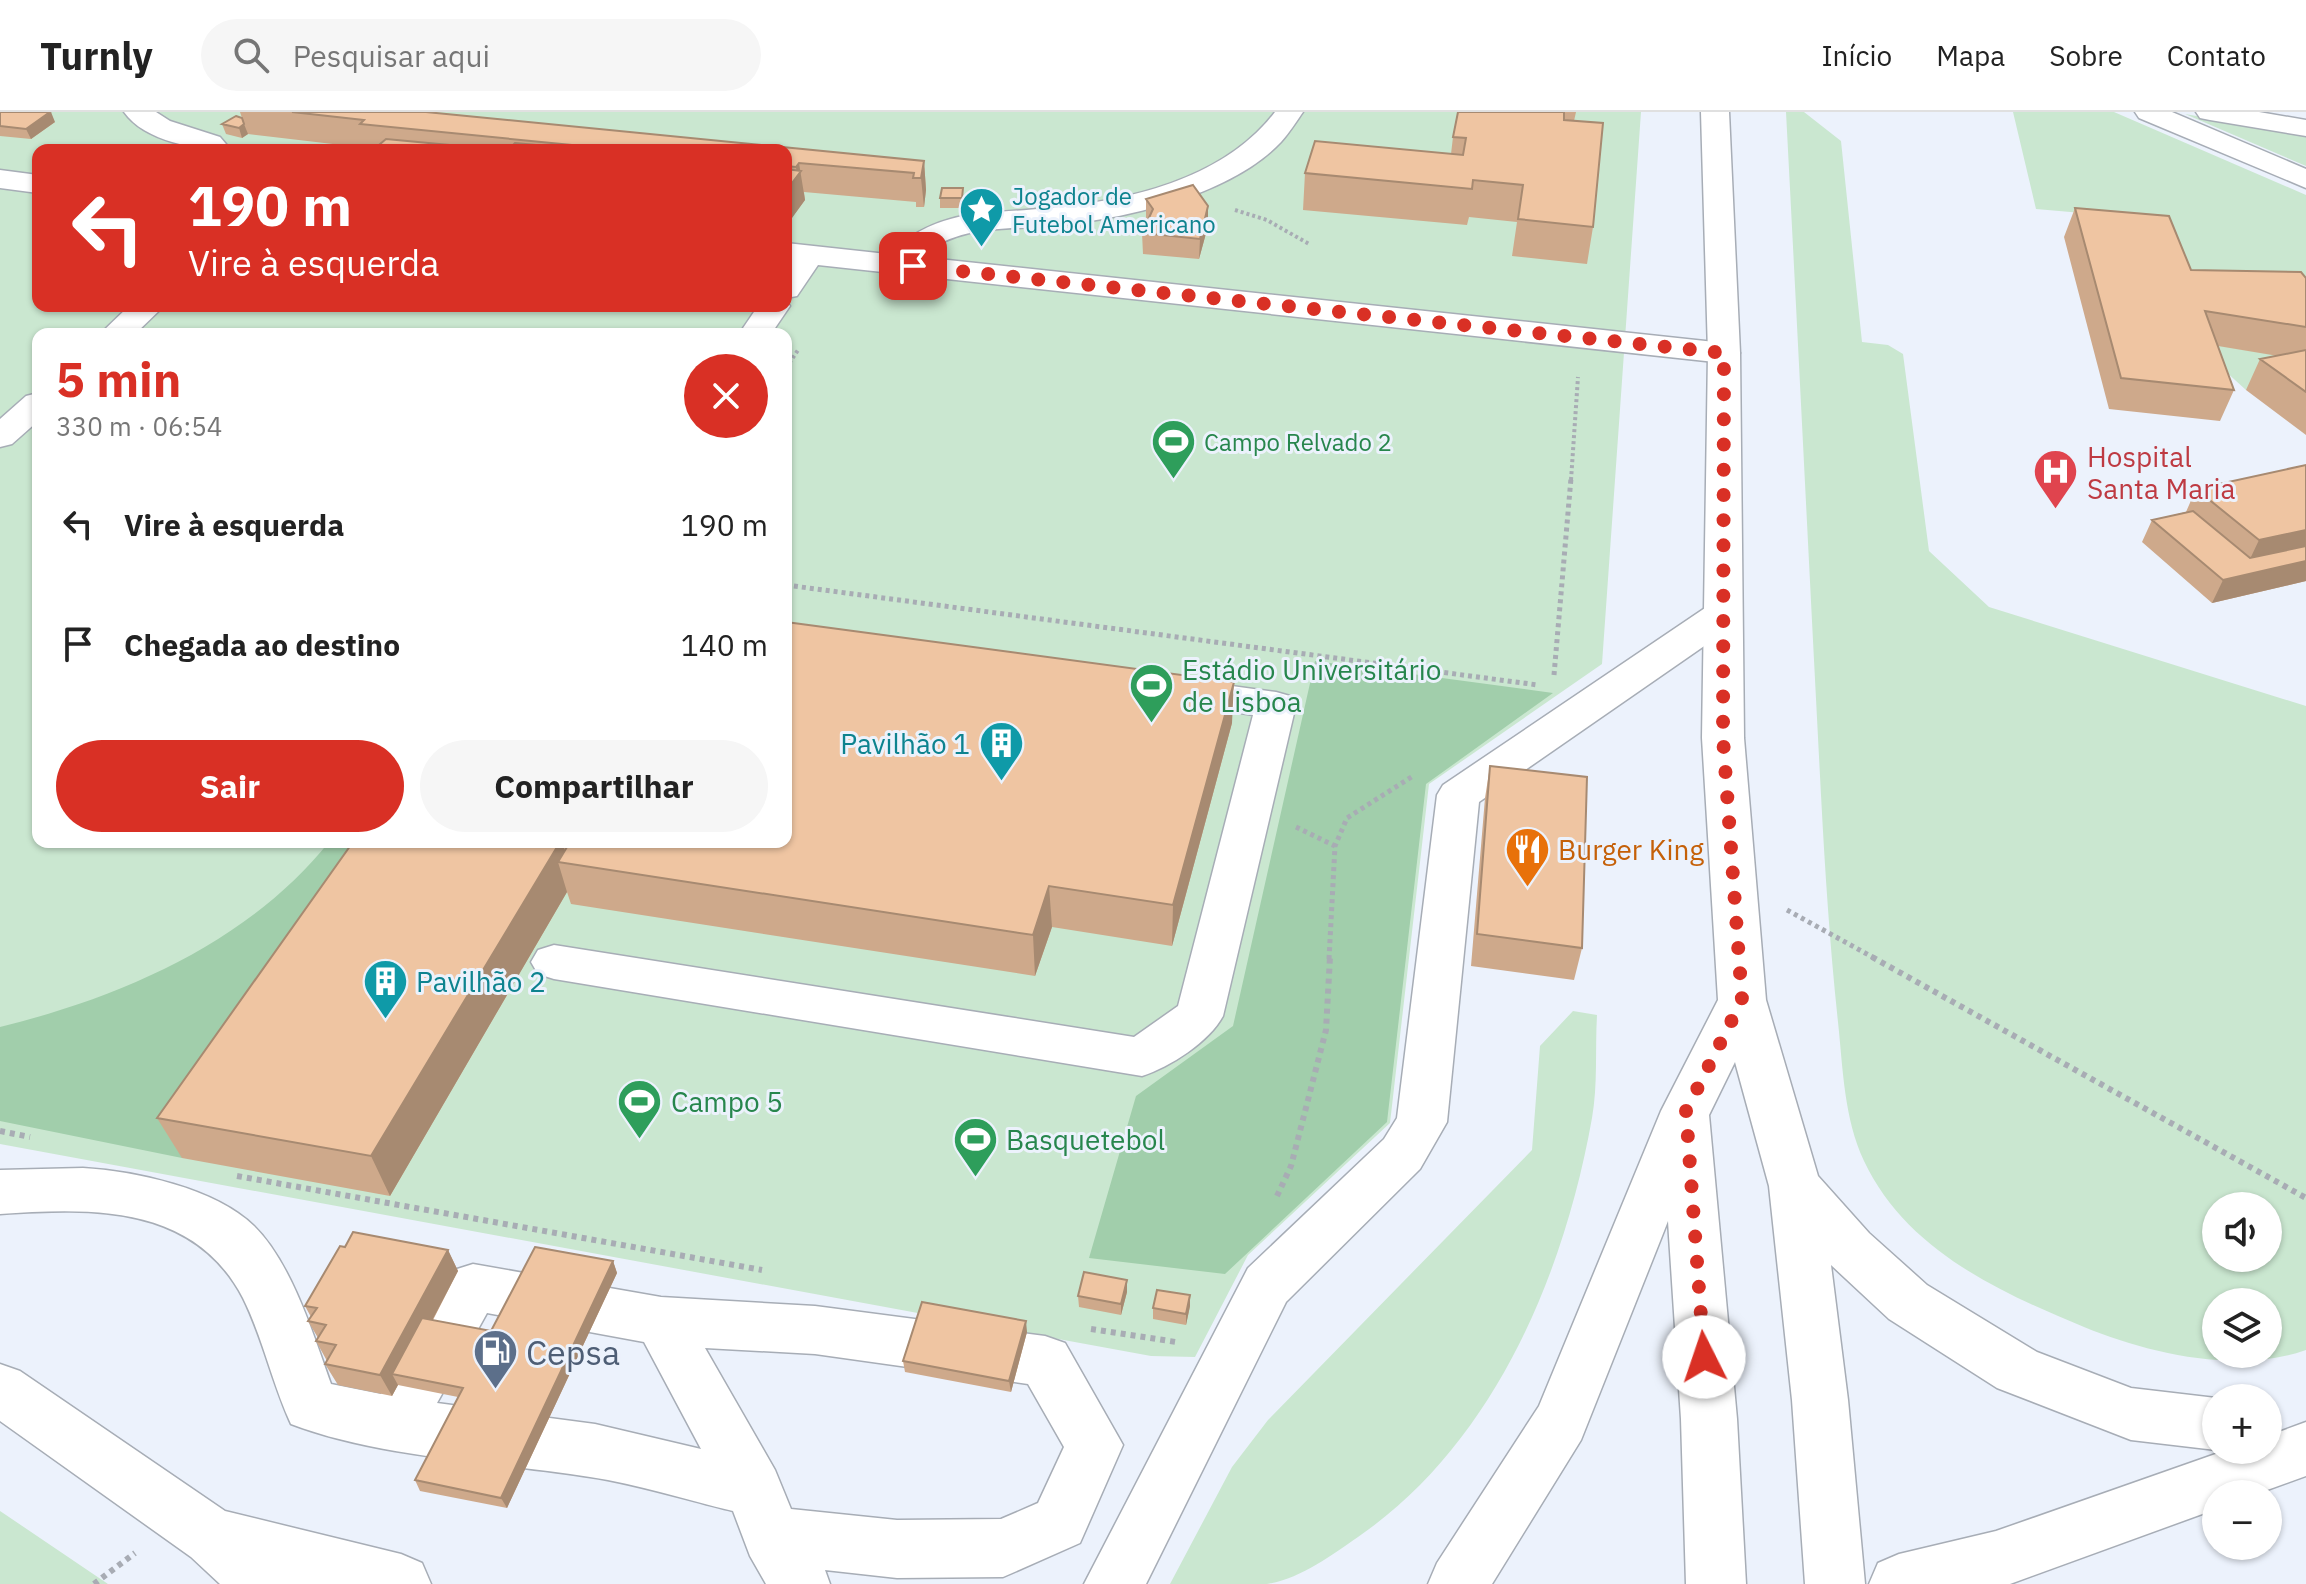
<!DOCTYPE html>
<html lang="pt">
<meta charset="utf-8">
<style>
body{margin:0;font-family:"IBM Plex Sans",sans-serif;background:#f6f6f6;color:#222;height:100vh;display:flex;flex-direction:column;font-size:30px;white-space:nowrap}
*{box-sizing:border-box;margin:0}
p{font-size:26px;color:#767676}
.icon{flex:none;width:44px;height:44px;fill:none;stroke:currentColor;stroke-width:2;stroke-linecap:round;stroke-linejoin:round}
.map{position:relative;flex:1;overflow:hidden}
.sheet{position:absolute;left:32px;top:216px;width:760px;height:520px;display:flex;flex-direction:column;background:#fff;border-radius:16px;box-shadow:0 2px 6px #0004}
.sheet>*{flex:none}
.banner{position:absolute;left:32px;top:32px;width:760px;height:168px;border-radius:16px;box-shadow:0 2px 6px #0004;background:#d93025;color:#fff;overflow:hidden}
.buttons{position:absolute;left:2202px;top:1080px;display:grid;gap:16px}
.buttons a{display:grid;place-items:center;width:80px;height:80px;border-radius:50%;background:#fff;box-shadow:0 2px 6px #0004;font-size:40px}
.pin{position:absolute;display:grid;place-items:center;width:68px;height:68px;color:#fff;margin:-34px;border-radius:16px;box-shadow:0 4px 12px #0006}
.me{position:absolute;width:88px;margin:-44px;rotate:356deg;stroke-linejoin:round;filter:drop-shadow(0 0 6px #0008)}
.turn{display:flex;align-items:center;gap:28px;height:168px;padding:0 24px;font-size:36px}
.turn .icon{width:104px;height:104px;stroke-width:2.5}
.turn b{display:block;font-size:56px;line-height:68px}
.round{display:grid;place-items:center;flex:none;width:84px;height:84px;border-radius:42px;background:#f6f6f6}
.head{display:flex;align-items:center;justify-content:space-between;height:136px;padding:0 24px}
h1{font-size:48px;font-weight:700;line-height:60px;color:#d93025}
.primary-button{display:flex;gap:16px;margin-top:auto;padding:16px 24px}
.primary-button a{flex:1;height:92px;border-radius:48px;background:#d93025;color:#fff;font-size:32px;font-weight:700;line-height:92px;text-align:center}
.primary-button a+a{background:#f6f6f6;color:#222}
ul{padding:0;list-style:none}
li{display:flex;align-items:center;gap:24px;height:120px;padding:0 24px}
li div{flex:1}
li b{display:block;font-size:30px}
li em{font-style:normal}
header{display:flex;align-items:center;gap:48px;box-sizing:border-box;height:112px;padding:0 40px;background:#fff;border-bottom:2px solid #e0e0e0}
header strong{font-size:38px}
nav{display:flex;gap:44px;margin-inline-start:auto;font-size:28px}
.search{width:560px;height:72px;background:#f6f6f6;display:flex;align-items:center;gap:20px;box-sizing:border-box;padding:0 28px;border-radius:44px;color:#767676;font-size:30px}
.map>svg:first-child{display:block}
.green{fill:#cae7d0;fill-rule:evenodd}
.forest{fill:#a1ceab}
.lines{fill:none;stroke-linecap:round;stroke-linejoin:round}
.minor-casing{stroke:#a7adb6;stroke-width:3}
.major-casing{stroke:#a7adb6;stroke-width:3}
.path-far2{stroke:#a8acb4;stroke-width:4;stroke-dasharray:3 3;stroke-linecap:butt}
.path-far1{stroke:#a8acb4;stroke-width:5;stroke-dasharray:4 4;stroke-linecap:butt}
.path{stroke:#a8acb4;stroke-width:6;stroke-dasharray:5 5;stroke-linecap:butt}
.minor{fill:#fff;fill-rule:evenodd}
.major{fill:#fff;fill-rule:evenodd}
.wall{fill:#cea98b}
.shaded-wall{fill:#a78a71}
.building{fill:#efc5a2;stroke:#a78a71;stroke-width:2}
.route{stroke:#d93025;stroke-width:14;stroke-dasharray:0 25.2}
.labels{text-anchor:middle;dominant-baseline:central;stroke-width:6;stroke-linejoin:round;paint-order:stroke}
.far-culture-label{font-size:24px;fill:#0d838f;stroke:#ecf2fc;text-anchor:start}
.far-leisure-label{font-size:24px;fill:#27864d;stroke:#ecf2fc;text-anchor:start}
.health-label{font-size:28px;fill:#be3a42;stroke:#ecf2fc;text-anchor:start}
.leisure-label{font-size:28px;fill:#27864d;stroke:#ecf2fc;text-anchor:start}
.culture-label{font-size:28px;fill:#0d838f;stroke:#ecf2fc;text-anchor:end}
.food-label{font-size:28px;fill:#c56008;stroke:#ecf2fc;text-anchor:start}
.near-service-label{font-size:34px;fill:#4e5e75;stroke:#ecf2fc;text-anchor:start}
</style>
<header>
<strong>Turnly</strong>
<div class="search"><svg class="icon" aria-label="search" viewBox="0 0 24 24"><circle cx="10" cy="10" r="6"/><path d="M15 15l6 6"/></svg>Pesquisar aqui</div>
<nav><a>Início</a><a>Mapa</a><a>Sobre</a><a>Contato</a></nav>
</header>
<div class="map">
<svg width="2306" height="1472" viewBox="0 0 2306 1472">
<rect width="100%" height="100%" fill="#ecf2fc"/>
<path class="green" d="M0 0H1641L1602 552 1429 672 1390 1011 1248 1143 1195 1245 1151 1244 0 1032ZM38 38H786V194H38ZM38 222H786V730H38Z
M1786 0H1804L1841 29 1862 230 1888 233 1903 242 1929 439 1989 495 2306 594V1238C2238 1262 2150 1242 2084 1215 1999 1180 1906 1138 1864 1049 1844 1006 1843 957 1838 910 1830 835 1825 759 1821 683 1809 455 1798 228 1786 0ZM2216 1094H2268V1146H2216ZM2216 1190H2268V1242H2216Z
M2013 0H2114L2306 83V213L2179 188 2128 105 2036 97Z
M2185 2 2306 23V54Z
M2192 229 2306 248V265L2246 278Z
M1573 899 1597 903C1595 937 1598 973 1592 1006 1564 1164 1493 1332 1358 1425 1332 1443 1300 1467 1267 1472 1237 1472 1201 1472 1170 1472L1232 1355 1268 1308 1532 1038 1540 934Z
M0 1399 6 1403 108 1472H0Z"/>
<path class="forest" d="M1315 549 1553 581 1426 672 1387 1010 1225 1162 1089 1146 1136 984 1233 914Z
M329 730H396L182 1046 0 1009V915C122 885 249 830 329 730Z"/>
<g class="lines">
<defs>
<path id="minor" d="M124 0H156L170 9 220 25 231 38C198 38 145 30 124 0Z
M1275 0H1303C1296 10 1289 21 1281 30 1229 85 1120 108 1048 114 1001 118 958 113 920 145L1724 231 1736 234 1740 241 1736 248 1724 251 818 153 797 184 786 186V154L789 149H786V131L887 142C943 95 981 103 1049 96 1129 89 1224 67 1275 0Z
M2135 0H2172L2306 57V76L2139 6Z
M2196 0H2259L2306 8V24L2210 8 2200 6Z
M0 58 38 63V81L0 76Z
M786 188 790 194 771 222H739L758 194H786Z
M129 194H164L135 222H100Z
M38 281V309L12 332 0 335V307L26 284Z
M1722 491 1736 494 1741 503 1736 512 1479 690 1447 1010 1420 1057 1286 1190 1146 1472H1084L1248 1156 1384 1027 1397 1006 1437 683 1443 673 1708 494Z
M1173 566 1276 580 1290 584 1296 593 1223 904C1209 930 1170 955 1142 964L554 867 538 862 531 850 538 838 554 833 1134 925 1178 894 1253 603 1159 588 1153 579 1159 570Z
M83 1056C135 1059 215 1076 254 1114 291 1150 314 1224 331 1272L381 1282 454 1158 473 1152 661 1185 815 1194 1045 1224 1065 1231 1123 1333 1080 1431 1003 1465 897 1466 825 1458 830 1472H766L750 1444 733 1399C686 1388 638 1372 590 1365 496 1350 380 1346 291 1312 272 1271 263 1226 243 1186 194 1092 92 1096 0 1102V1058ZM487 1201 644 1230 701 1337 595 1312 437 1291ZM705 1236 815 1242 1028 1272 1064 1335 1038 1391 1001 1407 897 1408 791 1397 775 1358Z
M0 1252 20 1259 225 1399 401 1442 422 1451 431 1472H220L191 1445 0 1309Z"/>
<path id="major" d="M1701 0H1729L1740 241 1744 626 1766 888 1818 1064 1869 1121 1927 1173 2037 1240 2131 1276 2216 1286V1338L2131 1328 1997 1276 1889 1207 1831 1153 1848 1288 1865 1472H1805L1792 1288 1769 1074 1735 950 1709 1003 1737 1307 1746 1472H1686L1681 1307 1668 1109 1581 1328 1492 1472H1428L1437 1451 1539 1294 1661 999 1718 888 1702 626 1708 241Z
M2306 1310V1364L2256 1382H2216V1397L2010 1472H1869L1878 1451 1899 1442 1996 1419 2227 1338H2268V1324Z"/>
</defs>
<use href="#minor" class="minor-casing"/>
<use href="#major" class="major-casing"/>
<path class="path-far2" d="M1235 98 1267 108 1309 132
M786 256 798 238
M1571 368 1578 265"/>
<path class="path-far1" d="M786 473 1538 573
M1554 563 1571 366
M1315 569 1320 545
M1296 715 1335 734
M1787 798 1876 847
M1329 847 1335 734 1347 706 1413 664"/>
<path class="path" d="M1872 845 2306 1086
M0 1019 30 1025
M237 1064 762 1158
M1277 1084 1291 1054 1326 918 1330 845
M1091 1217 1176 1230
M94 1472 135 1441"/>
<use href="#minor" class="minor"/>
<use href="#major" class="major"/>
</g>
<path class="wall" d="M0 0 55 10 31 27 0 24Z
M240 0H426L924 49 926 78 924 95H916V90L804 80 805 88 786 113V38H367V36L248 22 242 26 226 22 222 12 242 6Z
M1458 0H1576L1574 9 1593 115 1587 152 1512 144 1517 110 1469 105 1467 113 1303 98 1305 61 1451 42 1453 25Z
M942 76 963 86V96H940V86Z
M1146 87 1208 94V114L1199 147 1143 142 1142 121 1148 109 1146 108Z
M2075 96 2191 158 2306 166V323L2246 278 2260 247 2278 244 2218 234 2234 278 2220 309 2109 297 2064 125Z
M2306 353V469L2212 491 2142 430 2152 408 2186 400 2196 377Z
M1232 611 1172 834 1052 815 1035 864 571 792 567 780 390 1084 182 1046 157 1006 353 730H786Z
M1490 654 1582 836 1574 868 1471 854 1485 686Z
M345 1135 448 1138 458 1159 433 1208 491 1219 613 1149 617 1161 507 1396 420 1379 415 1368 458 1285 398 1273 392 1284 338 1273 325 1252 327 1249 316 1229 318 1226 308 1209 311 1205 305 1194Z
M1127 1168V1180L1121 1203 1079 1195 1078 1184Z
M1190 1183V1194L1186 1213 1153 1207V1196Z
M1027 1220 1011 1280 905 1260 903 1249Z"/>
<path class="shaded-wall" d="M51 0 55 10 31 27 26 17Z
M244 12 248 22 242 26 239 16Z
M924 49 926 78 924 95 921 66Z
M799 51 805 88 787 113 786 79 797 64 796 55Z
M1208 94V114L1199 147 1200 127Z
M2306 418V469L2212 491 2223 468 2242 464 2259 428Z
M1234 570 1232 611 1172 834 1173 793Z
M560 730H562L569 752 558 750 567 780 390 1084 371 1044Z
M1049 774 1052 815 1035 864 1033 823Z
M448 1138 458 1159 403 1264 392 1262 398 1273 392 1284 380 1263Z
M613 1149 617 1161 507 1396 501 1386Z
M1127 1168V1180L1121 1203V1192Z
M1190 1183V1194L1186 1213V1202Z
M1026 1209 1027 1220 1011 1280 1009 1269Z"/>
<path class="building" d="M0 0H50L26 17 0 14Z
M292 0H426L924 49 921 66H913L914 61 799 51 796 55 786 54V38H623L360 12 364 8Z
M1458 0H1564V8L1603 11 1593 115 1518 107 1523 73 1473 68 1472 77 1305 61 1315 29 1463 43 1466 26 1453 25Z
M236 4 242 6 244 12 239 16 222 12Z
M386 27 503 38H373Z
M515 31 589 38H508Z
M786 57 801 59 786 79Z
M1193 73 1208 94 1200 127 1142 121 1153 97 1146 87Z
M942 76H963L962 86H940Z
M2075 96 2169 104 2191 158 2301 160 2306 166V215L2205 199 2234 278 2121 266Z
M2306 238V280L2260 247Z
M2306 353V418L2259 428 2196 377Z
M2193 399 2250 446 2306 434V449L2223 468 2152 408Z
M786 510 1234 570 1173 793 1049 774 1033 823 558 750 570 730H786Z
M1490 654 1587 665 1582 836 1477 822Z
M353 730H560L371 1044 157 1006Z
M353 1120 448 1138 380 1263 325 1252 336 1233 316 1229 326 1213 308 1209 317 1196 305 1194 340 1134 345 1135Z
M535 1135 613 1149 501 1386 415 1368 463 1276 392 1262 422 1206 491 1219Z
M1084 1160 1127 1168 1121 1192 1078 1184Z
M1157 1178 1190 1183 1186 1202 1153 1196Z
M922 1190 1026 1209 1009 1269 903 1249Z"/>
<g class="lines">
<path class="route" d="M913 154 1724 241 1723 626 1742 888 1686 999 1704 1245"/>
</g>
<defs>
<symbol id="sight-pin" viewBox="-11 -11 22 30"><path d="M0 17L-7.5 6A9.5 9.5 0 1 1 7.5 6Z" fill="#0f9aa8" stroke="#ecf2fc"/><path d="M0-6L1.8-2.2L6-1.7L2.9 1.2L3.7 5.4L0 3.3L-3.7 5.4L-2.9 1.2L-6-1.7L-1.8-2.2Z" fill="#fff"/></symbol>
<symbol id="stadium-pin" viewBox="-11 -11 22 30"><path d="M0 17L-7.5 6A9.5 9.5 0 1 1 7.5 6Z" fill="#2e9e5b" stroke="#ecf2fc"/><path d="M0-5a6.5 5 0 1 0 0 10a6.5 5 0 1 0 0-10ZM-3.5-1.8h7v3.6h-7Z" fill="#fff"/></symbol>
<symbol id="hospital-pin" viewBox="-11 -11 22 30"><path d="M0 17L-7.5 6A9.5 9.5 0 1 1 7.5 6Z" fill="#e0444e" stroke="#ecf2fc"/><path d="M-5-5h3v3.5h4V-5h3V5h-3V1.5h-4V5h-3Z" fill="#fff"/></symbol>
<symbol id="building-pin" viewBox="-11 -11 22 30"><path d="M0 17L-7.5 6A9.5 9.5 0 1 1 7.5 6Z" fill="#0f9aa8" stroke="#ecf2fc"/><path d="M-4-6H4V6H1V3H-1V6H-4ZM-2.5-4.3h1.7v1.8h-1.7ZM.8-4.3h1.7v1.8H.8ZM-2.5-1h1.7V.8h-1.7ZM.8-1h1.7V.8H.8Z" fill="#fff"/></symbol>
<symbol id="restaurant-pin" viewBox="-11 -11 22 30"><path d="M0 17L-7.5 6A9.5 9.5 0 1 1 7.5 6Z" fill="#e8710a" stroke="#ecf2fc"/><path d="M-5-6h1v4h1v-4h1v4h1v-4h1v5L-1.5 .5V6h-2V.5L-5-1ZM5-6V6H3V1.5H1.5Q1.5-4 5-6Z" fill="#fff"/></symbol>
<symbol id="fuel-pin" viewBox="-11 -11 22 30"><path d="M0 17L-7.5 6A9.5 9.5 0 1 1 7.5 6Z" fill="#5c6f8a" stroke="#ecf2fc"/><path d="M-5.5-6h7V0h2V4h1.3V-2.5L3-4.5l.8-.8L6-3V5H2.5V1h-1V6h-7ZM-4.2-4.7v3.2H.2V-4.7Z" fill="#fff"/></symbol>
</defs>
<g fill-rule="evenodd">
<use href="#sight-pin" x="956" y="72" width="51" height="69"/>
<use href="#stadium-pin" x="1148" y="304" width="51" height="69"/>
<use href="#hospital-pin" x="2030" y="334" width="51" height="69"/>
<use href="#stadium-pin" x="1126" y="548" width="51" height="69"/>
<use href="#building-pin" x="976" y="606" width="51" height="69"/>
<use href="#restaurant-pin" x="1502" y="712" width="51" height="69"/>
<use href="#building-pin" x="360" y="844" width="51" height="69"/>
<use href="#stadium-pin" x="614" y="964" width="51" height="69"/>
<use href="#stadium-pin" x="950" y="1002" width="51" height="69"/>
<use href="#fuel-pin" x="470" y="1214" width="51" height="69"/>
</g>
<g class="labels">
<g class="far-culture-label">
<text x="1012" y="84">Jogador de<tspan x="1012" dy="28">Futebol Americano</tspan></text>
</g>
<g class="far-leisure-label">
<text x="1204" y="330">Campo Relvado 2</text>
</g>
<g class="health-label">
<text x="2087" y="344">Hospital<tspan x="2087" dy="32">Santa Maria</tspan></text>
</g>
<g class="leisure-label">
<text x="1182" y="557">Estádio Universitário<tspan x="1182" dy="32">de Lisboa</tspan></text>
<text x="671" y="989">Campo 5</text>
<text x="1006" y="1027">Basquetebol</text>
</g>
<g class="culture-label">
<text x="970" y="631">Pavilhão 1</text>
<text x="416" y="869" text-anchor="start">Pavilhão 2</text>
</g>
<g class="food-label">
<text x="1558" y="737">Burger King</text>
</g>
<g class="near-service-label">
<text x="526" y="1240">Cepsa</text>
</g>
</g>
</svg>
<div class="buttons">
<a><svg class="icon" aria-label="sound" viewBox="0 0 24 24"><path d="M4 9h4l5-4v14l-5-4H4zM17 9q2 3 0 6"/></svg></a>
<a><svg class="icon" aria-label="layers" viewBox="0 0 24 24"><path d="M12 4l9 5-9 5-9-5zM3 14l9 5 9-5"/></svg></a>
<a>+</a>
<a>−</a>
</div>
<div class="pin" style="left:913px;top:154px;background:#d93025"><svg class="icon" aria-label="arrive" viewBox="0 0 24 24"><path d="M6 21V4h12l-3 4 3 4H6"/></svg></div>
<svg class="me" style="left:1704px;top:1245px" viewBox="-20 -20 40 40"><circle r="19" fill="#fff"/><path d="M0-13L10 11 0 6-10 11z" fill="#d93025"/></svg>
<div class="banner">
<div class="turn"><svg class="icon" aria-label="left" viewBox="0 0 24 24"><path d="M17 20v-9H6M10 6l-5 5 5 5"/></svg><div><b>190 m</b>Vire à esquerda</div></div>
</div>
<section class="sheet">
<div class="head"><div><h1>5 min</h1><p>330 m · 06:54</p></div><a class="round" style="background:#d93025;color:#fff"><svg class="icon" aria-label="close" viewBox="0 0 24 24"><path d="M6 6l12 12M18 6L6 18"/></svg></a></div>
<ul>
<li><svg class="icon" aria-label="left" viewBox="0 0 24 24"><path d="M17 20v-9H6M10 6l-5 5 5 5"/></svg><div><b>Vire à esquerda</b></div><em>190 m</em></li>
<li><svg class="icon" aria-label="arrive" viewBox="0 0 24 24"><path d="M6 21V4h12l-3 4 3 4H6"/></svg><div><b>Chegada ao destino</b></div><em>140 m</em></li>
</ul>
<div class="primary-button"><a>Sair</a><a>Compartilhar</a></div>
</section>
</div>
